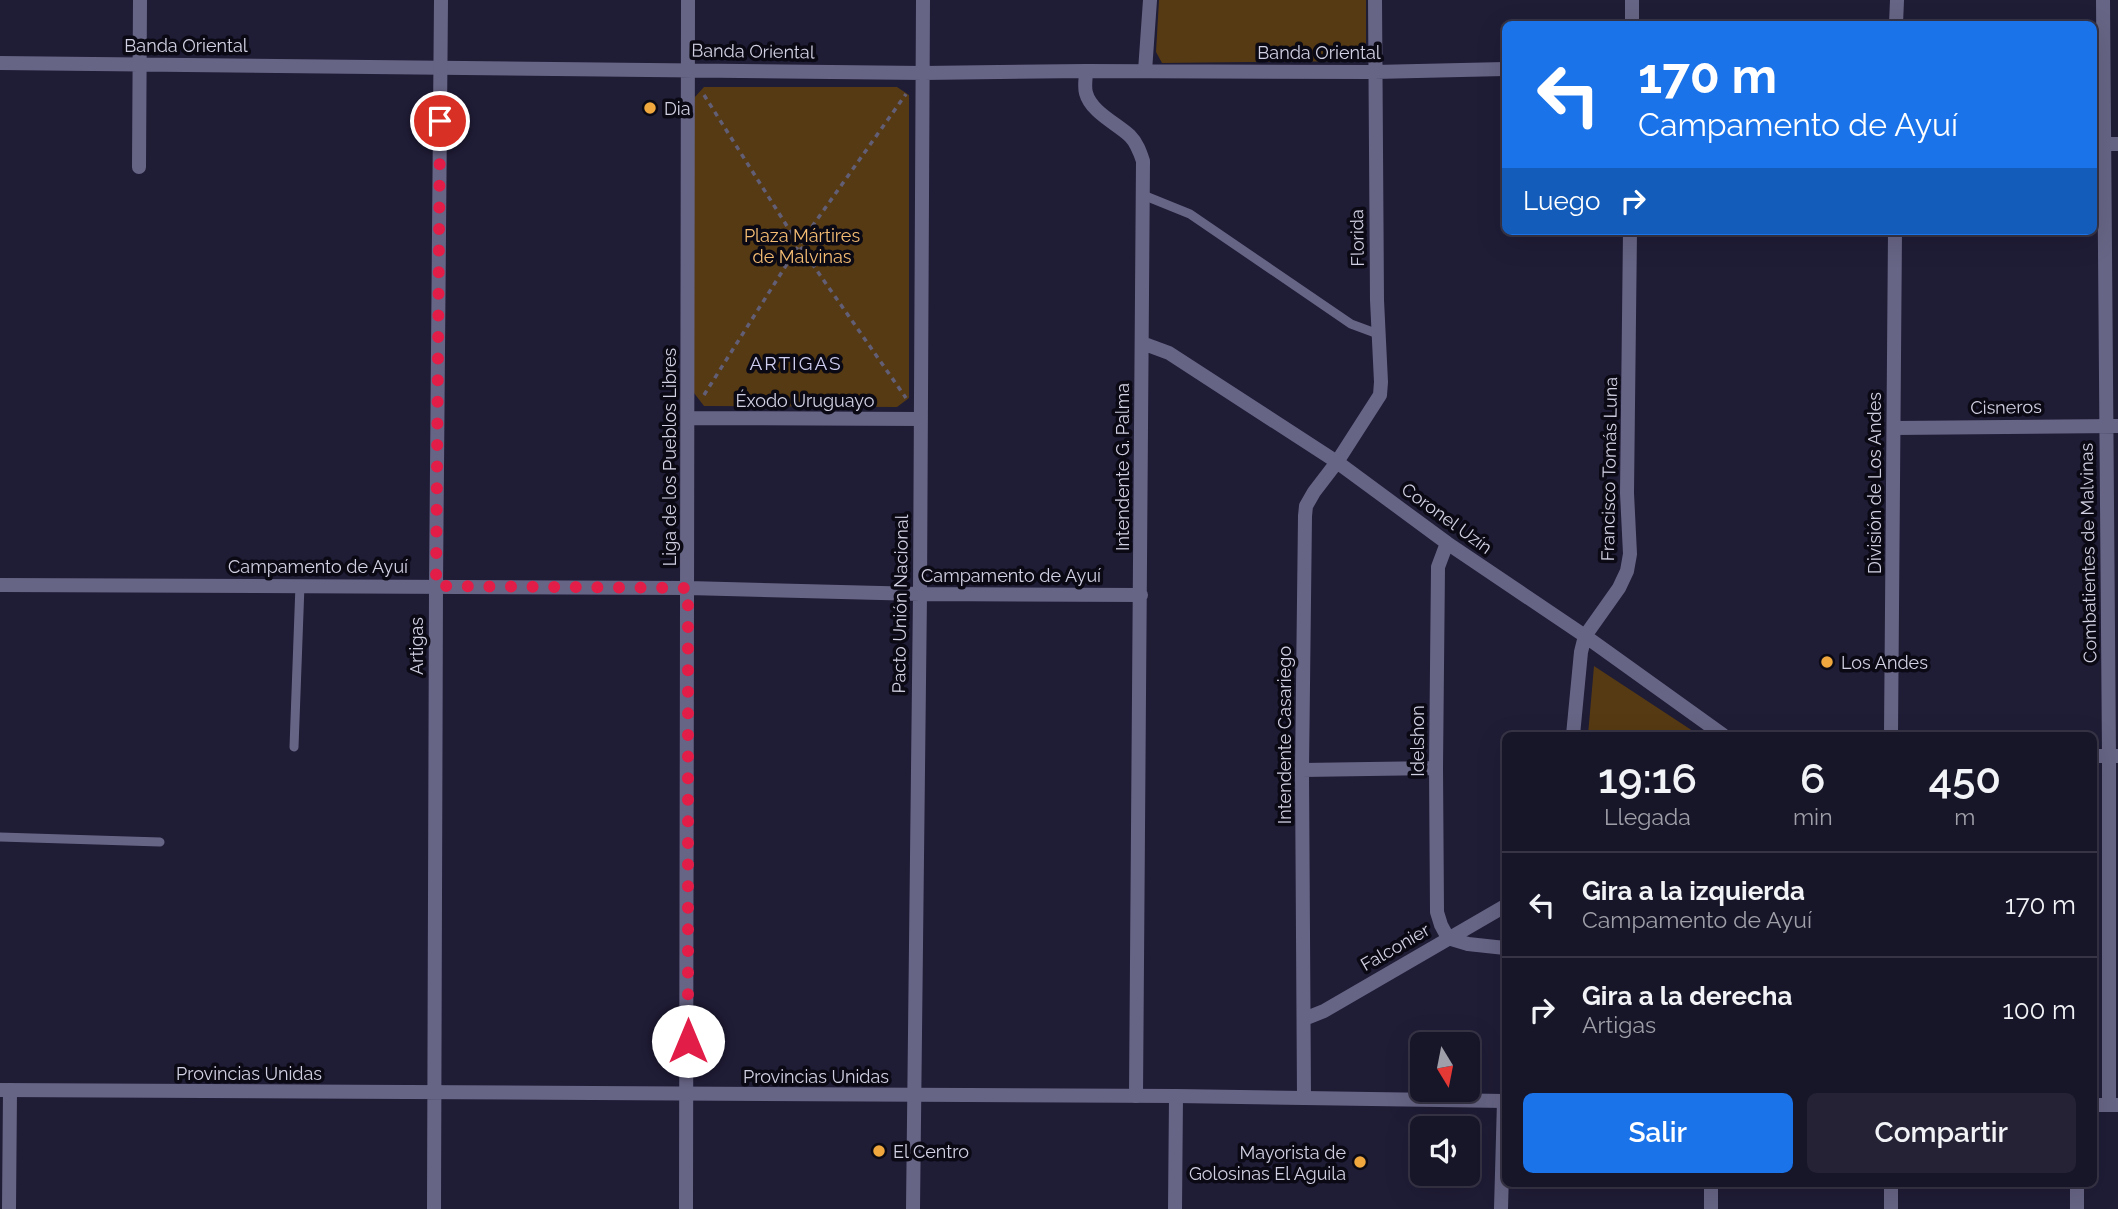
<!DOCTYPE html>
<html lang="es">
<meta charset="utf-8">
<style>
body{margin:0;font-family:Raleway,sans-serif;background:#242234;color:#f1f3f6;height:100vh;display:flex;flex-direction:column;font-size:26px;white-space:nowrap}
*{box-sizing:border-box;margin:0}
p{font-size:23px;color:#9e9fa8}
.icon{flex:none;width:38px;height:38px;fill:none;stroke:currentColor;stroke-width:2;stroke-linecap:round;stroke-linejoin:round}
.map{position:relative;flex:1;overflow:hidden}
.sheet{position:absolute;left:1502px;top:732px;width:595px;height:455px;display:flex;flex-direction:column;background:#171528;border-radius:10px;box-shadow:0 7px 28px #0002,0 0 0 2px #363445}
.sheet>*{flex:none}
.hud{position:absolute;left:1502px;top:21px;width:595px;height:214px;border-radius:10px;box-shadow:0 7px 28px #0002,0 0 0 2px #363445;background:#1a73e8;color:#fff;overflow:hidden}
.needle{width:46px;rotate:170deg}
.fabs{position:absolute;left:1410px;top:1032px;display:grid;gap:14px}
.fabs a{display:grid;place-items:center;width:70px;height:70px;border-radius:10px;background:#171528;box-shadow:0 7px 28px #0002,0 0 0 2px #363445;font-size:35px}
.pin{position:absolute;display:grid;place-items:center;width:60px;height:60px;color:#fff;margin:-30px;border:4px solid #fff;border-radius:50%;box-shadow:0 2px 7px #0007}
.me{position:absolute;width:77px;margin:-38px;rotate:0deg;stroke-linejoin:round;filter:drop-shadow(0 0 5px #0008)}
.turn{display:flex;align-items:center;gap:24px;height:147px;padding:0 21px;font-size:32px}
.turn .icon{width:91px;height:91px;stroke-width:2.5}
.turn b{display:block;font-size:49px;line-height:60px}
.then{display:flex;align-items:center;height:66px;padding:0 21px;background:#0003;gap:14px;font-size:26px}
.eta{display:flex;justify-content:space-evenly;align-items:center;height:119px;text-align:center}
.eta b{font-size:42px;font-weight:600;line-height:49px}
.cta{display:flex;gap:14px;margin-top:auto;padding:14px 21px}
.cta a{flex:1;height:80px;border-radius:10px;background:#1a73e8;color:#fff;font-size:28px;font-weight:600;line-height:80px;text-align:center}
.cta a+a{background:#242234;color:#f1f3f6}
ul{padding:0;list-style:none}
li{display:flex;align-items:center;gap:21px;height:105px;padding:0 21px;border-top:2px solid #363445}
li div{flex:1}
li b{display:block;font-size:26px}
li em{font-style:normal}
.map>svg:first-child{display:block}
.green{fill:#563a13}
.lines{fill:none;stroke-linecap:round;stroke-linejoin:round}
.path{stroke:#615e76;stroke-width:3.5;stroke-dasharray:5 5;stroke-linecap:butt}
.service{stroke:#676585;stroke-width:9}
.minor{stroke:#676585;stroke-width:14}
.tertiary{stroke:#676585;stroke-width:14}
.route{stroke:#e11d48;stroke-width:12;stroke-dasharray:0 21.6}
.poi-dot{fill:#efa73e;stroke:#0a0914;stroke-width:2.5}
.labels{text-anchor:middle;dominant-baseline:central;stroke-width:7;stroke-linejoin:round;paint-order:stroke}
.street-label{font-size:18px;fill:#d2d1e3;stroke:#0a0914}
.poi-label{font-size:18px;fill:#d2d1e3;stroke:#0a0914;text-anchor:start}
.park-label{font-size:18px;fill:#f5bc73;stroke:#0a0914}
.neighbourhood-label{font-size:19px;letter-spacing:2px;fill:#cfcef0;stroke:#0a0914}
</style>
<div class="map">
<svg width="2118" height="1209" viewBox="0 0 2118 1209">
<rect width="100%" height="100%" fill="#1f1c36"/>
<path class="green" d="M1159 0H1366V49L1355 61 1162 63 1156 52Z
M704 87H897L909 95V398L897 407 704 406 694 393V98Z
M1594 666 1699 735H1588Z"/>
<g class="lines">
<path class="path" d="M704 95 799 245 906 398
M704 395 799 245 906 94"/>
<path class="service" d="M1143 195 1190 214 1351 324 1378 334
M294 747 300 585
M0 837 160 842"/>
<path class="minor" d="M2103 0 2109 756V1105
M1632 24V0
M0 63 923 73 1086 71 1374 72 1505 69
M1086 71C1086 78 1084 86 1086 93 1091 112 1116 123 1130 136 1137 143 1140 152 1143 161L1136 1096
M1145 71 1150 0
M2093 144H2118
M139 167 140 0
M1142 343 1169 353 1337 462 1447 543 1585 636 1723 735
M689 418 921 419
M1894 428 2118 426
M1447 543 1438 567 1436 768 1437 912 1441 925 1448 938 1468 944 1505 948
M0 585 688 588 920 594 1141 595
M1573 735 1581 652 1585 636 1619 588 1627 571 1630 554 1627 493 1630 231
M2093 756H2117
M1302 770 1436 768
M1304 1019 1324 1011 1505 906
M1304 1098 1302 770 1305 516 1306 506 1314 492 1337 462 1380 395 1381 382 1377 300 1375 0
M9 1209 10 1090
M686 1209 688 0
M913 1209 920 594 923 0
M1175 1209 1176 1096
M1501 1209 1504 1101
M1711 1209V1183
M2077 1209V1183"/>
<path class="tertiary" d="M1896 24 1897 0
M1891 735 1895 231
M0 1090 1176 1096 1505 1101
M2093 1105H2118
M1891 1183V1209
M434 1209 436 586 441 0"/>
</g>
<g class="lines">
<path class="route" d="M440 121 436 586 688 588V1041"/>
</g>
<g class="poi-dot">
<circle cx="650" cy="108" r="7"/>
<circle cx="1827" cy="662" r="7"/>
<circle cx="879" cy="1151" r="7"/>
<circle cx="1360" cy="1162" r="7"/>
</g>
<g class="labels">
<g class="street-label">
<text x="186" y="45">Banda Oriental</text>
<text transform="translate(753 51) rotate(1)">Banda Oriental</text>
<text x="1319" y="52">Banda Oriental</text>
<text transform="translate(1357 238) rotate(-91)">Florida</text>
<text x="805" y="400">Éxodo Uruguayo</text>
<text transform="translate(2006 407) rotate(-1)">Cisneros</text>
<text transform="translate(669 457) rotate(-90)">Liga de los Pueblos Libres</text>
<text transform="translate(1122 467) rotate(-90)">Intendente G. Palma</text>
<text transform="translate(1609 469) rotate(-89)">Francisco Tomás Luna</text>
<text transform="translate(1874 483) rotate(-90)">División de Los Andes</text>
<text transform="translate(1447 518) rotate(36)">Coronel Uzín</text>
<text transform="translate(2088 553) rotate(-91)">Combatientes de Malvinas</text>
<text x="318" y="566">Campamento de Ayuí</text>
<text x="1011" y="575">Campamento de Ayuí</text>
<text transform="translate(900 604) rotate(-89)">Pacto Unión Nacional</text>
<text transform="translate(416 646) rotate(-90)">Artigas</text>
<text transform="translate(1284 735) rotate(-90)">Intendente Casariego</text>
<text transform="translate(1417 741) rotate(-90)">Idelshon</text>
<text transform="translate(1395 947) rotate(-30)">Falconier</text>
<text x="249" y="1073">Provincias Unidas</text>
<text x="816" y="1076">Provincias Unidas</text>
</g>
<g class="poi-label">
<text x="664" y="108">Dia</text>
<text x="1841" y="662">Los Andes</text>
<text x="893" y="1151">El Centro</text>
<text x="1346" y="1152" text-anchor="end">Mayorista de<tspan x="1346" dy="21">Golosinas El Aguila</tspan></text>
</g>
<g class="park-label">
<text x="802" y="235">Plaza Mártires<tspan x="802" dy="21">de Malvinas</tspan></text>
</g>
<g class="neighbourhood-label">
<text x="796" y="363">ARTIGAS</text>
</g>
</g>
</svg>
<div class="fabs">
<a><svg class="needle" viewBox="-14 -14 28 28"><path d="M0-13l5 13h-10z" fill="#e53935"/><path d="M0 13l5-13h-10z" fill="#9e9fa8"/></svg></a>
<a><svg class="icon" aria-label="sound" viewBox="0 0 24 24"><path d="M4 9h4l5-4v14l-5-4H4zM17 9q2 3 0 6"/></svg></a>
</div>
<div class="pin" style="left:440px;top:121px;background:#d93025"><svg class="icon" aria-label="arrive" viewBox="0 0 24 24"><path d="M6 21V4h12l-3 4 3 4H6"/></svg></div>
<svg class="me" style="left:688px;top:1041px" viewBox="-20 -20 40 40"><circle r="19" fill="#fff"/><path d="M0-13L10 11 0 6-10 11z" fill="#e11d48"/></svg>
<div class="hud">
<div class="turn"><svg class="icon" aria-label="left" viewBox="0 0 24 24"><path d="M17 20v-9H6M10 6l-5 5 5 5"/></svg><div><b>170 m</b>Campamento de Ayuí</div></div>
<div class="then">Luego<svg class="icon" aria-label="right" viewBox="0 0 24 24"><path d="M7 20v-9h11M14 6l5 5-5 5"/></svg></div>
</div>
<section class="sheet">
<div class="eta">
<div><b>19:16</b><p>Llegada</p></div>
<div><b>6</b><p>min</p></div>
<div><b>450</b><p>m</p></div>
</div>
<ul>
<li><svg class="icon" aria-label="left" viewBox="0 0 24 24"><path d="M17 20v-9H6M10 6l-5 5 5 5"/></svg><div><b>Gira a la izquierda</b><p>Campamento de Ayuí</p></div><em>170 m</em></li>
<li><svg class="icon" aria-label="right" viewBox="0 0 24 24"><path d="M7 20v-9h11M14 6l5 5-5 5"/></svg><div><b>Gira a la derecha</b><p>Artigas</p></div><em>100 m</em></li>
</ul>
<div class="cta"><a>Salir</a><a>Compartir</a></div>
</section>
</div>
